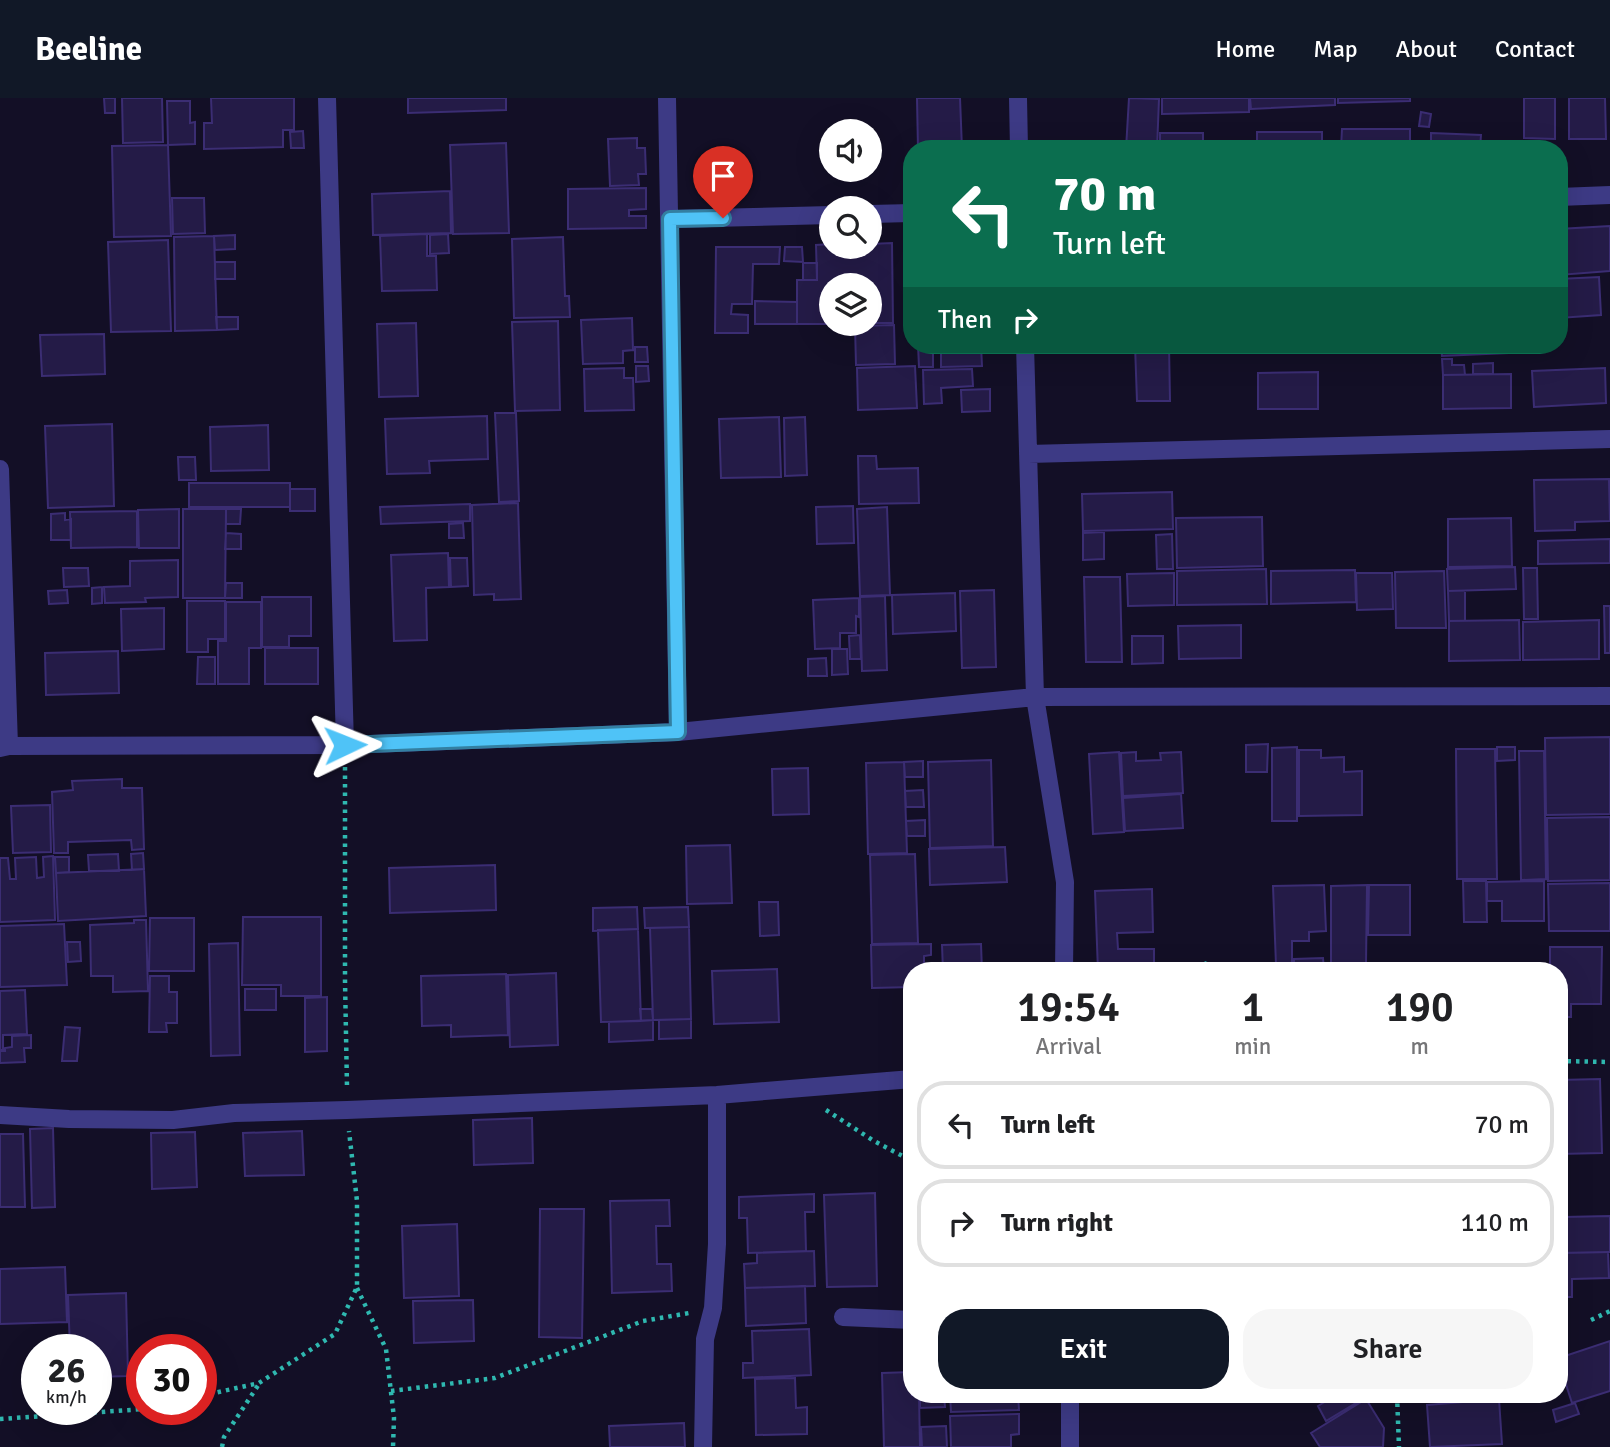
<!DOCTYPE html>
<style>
body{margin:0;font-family:Signika,sans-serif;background:#f6f6f6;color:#202124;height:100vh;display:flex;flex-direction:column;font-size:26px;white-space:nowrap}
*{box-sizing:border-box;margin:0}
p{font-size:23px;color:#757577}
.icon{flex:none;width:38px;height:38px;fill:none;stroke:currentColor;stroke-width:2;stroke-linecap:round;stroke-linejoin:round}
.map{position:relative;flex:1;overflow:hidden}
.drawer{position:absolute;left:903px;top:864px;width:665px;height:441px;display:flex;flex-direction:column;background:#fff;border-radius:28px;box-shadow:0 7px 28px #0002}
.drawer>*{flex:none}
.hud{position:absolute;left:903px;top:42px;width:665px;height:214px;border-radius:28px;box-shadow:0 7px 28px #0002;background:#0b6e4f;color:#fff;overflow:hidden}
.buttons{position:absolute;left:819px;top:21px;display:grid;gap:14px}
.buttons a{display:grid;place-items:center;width:63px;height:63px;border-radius:50%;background:#fff;box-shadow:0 7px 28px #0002;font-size:35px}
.speed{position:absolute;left:21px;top:1236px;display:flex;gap:14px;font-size:35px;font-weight:700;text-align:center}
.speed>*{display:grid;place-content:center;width:91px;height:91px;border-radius:50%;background:#fff;box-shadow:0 7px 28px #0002;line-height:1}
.speed small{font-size:18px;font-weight:400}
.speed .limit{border:10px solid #d22;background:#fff;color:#111}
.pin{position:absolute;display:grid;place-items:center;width:60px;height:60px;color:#fff;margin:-72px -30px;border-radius:50% 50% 50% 0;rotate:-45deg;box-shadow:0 0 7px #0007}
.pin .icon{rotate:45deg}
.me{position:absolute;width:77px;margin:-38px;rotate:88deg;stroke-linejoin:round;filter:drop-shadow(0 0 5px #0008)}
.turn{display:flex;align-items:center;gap:24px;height:147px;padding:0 35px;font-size:32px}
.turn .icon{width:91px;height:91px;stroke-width:2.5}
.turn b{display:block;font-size:49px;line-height:60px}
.then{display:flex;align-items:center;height:66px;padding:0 35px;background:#0003;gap:14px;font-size:26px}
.eta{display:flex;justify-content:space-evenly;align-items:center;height:119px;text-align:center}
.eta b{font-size:42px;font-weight:600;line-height:49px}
.primary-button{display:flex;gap:14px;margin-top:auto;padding:14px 35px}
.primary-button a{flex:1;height:80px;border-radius:28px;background:#111827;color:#fff;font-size:28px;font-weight:600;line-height:80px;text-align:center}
.primary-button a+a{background:#f6f6f6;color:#202124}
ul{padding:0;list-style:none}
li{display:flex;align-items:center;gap:21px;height:88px;margin:0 14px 10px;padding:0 21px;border:4px solid #e0e0e0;border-radius:28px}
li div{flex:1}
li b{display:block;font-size:26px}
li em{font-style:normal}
header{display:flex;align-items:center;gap:42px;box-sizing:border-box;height:98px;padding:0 35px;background:#111827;color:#fff}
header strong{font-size:33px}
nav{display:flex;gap:38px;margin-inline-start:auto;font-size:24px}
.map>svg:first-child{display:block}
.building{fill:#241b47;stroke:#3b2d73;stroke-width:2}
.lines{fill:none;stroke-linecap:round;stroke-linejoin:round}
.path{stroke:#2fb8b0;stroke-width:4.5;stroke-dasharray:3.5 5;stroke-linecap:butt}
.street{stroke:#3d3a85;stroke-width:18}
.route-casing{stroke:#337fa1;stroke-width:18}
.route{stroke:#4fc3f7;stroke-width:12}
</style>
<header>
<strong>Beeline</strong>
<nav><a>Home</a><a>Map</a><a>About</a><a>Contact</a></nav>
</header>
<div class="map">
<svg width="1610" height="1349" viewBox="0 0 1610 1349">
<rect width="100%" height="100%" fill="#130f26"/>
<path class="building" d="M104 0H115V15H105Z
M122 0H162L163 44 123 45Z
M211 0H294V32H283V49L204 51V25H212Z
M408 0H506V12L408 15Z
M917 0H960L962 51H918Z
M1129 0 1159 1 1157 51H1126Z
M1162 0H1249V14L1162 16Z
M1250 0H1335V7L1251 11Z
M1338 0H1410V3L1338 5Z
M1524 0H1555V41L1524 40Z
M1569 0H1605L1606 41H1569Z
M167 3H190V25L195 24V46L168 47Z
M1421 14 1431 16 1429 29 1419 28Z
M1342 31H1410V51H1341Z
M303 33 304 50H291L290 34Z
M1257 34H1322V51H1257Z
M1160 35H1203V51H1160Z
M1431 35 1481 37 1480 51H1431Z
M637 40V50H645L646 76H638L639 87 610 88 608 41Z
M506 45 509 135 453 136 450 47Z
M1522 45 1536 46V51H1521Z
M168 47 171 138 114 139 112 48Z
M646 90V111L629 112V118H646V130L568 131V91Z
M450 93 451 135 373 137 372 96Z
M172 100H204L205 135 173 136Z
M1610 128V173L1559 177V131Z
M427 136V158H436L437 192 382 193 380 138Z
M448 136 449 155 430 156V137Z
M235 137V151L215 152 214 138Z
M214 138 217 232 175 233 174 139Z
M563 139 565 198H569L570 219 514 220 512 141Z
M168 142 171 233 111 234 108 144Z
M892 145 893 225H870V187H831V226H833H797V182H817L816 147 831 146V149H870V146Z
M716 149H780L779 166H753L752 206H732L731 216 748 217V235H715Z
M785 149H802L803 164 784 163Z
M215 164H235V181H215Z
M803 165H817V182H803Z
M1599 179 1601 217 1559 220V181Z
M755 203 797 204V226H755Z
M216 219H238V231L217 232Z
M632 220 633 252 623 253V265L583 266 581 222Z
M558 223 560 312 515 313 512 224Z
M416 225 418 298 379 299 377 226Z
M894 227 895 266 856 267 855 228Z
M104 236 105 276 42 278 40 237Z
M918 247H940V254H933V269H919Z
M941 247H981L982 268 941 269Z
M1135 247H1169L1170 303H1137Z
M1441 247H1529L1530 254 1442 258Z
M635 249H647L648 264H635Z
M1442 261H1452V267H1464L1465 277H1443Z
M1493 265V276H1473V266Z
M636 268H648L649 283 636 284Z
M915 268 917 310 858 312 857 270Z
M624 270V280H633L634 312 585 313 584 271Z
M1605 270 1606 305 1534 309 1532 273Z
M972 271 973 288 941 290 942 305 924 306 923 272Z
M1318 274V311H1258V275Z
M1511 276V310L1443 311V277Z
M990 291V313L962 314 961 292Z
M495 315H516L519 403 499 404Z
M487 318 488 361 429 363 430 375 387 376 385 321Z
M779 319 781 379 721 380 719 321Z
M805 319 807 377 785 378 784 320Z
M112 326 114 408 48 410 45 328Z
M268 327 269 372 211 373 210 329Z
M858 358H876L877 371 918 370 919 405 859 406Z
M178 359H195L196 382H179Z
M1609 381 1610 423 1575 424V432L1535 433 1534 382Z
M189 385H290V409H189Z
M290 391H315V413H290Z
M1172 394 1173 431 1083 433 1082 396Z
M518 405 521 501 494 502V496L474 497 472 407Z
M470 406V423L381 426 380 409Z
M853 408 854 445 817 446 816 409Z
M887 409 890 497 860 498 857 411Z
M179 411V450H139L138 412Z
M183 411H226L225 500H183Z
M226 411H241L240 426H226Z
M137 413V449L71 450 70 414Z
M65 415V422L71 421V442H51V416Z
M1262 419 1263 468 1177 470 1176 420Z
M1511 420 1512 468 1448 469V421Z
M463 425 464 440H449V426Z
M1104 434V461L1083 462V435Z
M226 435 241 436V451H225Z
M1172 436 1173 471H1157L1156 437Z
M1610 441V465L1538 466V443Z
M448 455 449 489 426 490 427 542 394 543 391 457Z
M450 460H467L468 488 451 489Z
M178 462V499L145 500 146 504 105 505 104 489 130 488V463Z
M1515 469 1516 491 1448 493 1447 471Z
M63 470H88L89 488 64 489Z
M1523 470H1537L1538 521H1524Z
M1266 471 1267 506 1177 507V473Z
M1355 472 1356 504 1271 506V473Z
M1444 473 1446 530H1396L1395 474Z
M1174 475V507L1128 508 1127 476Z
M1356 475H1392L1393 511 1357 512Z
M1084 479H1120L1122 564H1086Z
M226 485H242V500H225Z
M102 489V505L92 506V490Z
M67 492 68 505 49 506 48 493Z
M994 492 996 569 962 570 960 493Z
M1448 493H1465V523H1449Z
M955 495 956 533 893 536 892 497Z
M885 498 887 572 862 573 860 499Z
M262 499H311V538H289V549H262Z
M859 500V519L856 518V535H840V550L815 551 813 502Z
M187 503H225V541H208V554H187Z
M226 504H261V550H249V586H218V543H226Z
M1604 508H1610V555H1605Z
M164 510V551L122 553 121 511Z
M1519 522 1520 562 1449 563V523Z
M1599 522V561L1523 562V524Z
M1241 527V560L1179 561 1178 528Z
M860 537 861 561H850L849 538Z
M1132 538H1163V565L1132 566Z
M265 550H318V586H265Z
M832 551H847L848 576 832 577Z
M118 553 119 595 46 597 45 555Z
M198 559H215V586H197Z
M826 560 827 578H808V561Z
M1610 639V716L1546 717 1545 640Z
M1268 646 1267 674H1246V647Z
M1297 649V723H1272V650Z
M1497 649H1515V662L1497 663Z
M1456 651H1495L1497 781H1457Z
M1299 652H1321V660L1344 659V674L1362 673V717L1299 718Z
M1519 653H1544L1546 781 1521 782Z
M1119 654 1124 734 1093 736 1089 656Z
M1136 654V663L1161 662 1160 655 1181 654 1183 695 1123 698 1121 655Z
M991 662 993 748 930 750 928 664Z
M923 663V679H905L904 664Z
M904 664 907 755 868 756 866 665Z
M808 670 809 716 773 717 772 671Z
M122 681V690H142L144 751 132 752 131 742 68 744V755H54L52 694 73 692 72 683Z
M923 692 924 709H906L905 693Z
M1181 696 1183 730 1125 733 1123 700Z
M50 707 51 754 13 755 11 708Z
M1610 719V782L1548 783 1547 720Z
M925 722V738H907L906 723Z
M730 747 732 805 687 806 686 748Z
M1005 749 1007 784 930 787 929 751Z
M143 755 144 771 132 772 131 756Z
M118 756 119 773H89L88 757Z
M915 756 918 845 872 846 870 757Z
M53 758 55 822 0 824V760H8L10 781H16L15 760 36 759 37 780 44 779 43 759Z
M55 759H69V774L56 775Z
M495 767 496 812 390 815 389 770Z
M144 771 146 818 58 823 56 775Z
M1463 783H1486L1487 824H1464Z
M1544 783V823H1502V803H1487V784Z
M1610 785V833H1549L1548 786Z
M1324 787 1326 833 1309 834V843H1292V866L1276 867 1273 788Z
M1367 787 1366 866H1331V788Z
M1369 787H1410V837H1368Z
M1152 791 1153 834 1117 835 1118 851H1154V873H1098L1095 793Z
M759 804H778L779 837 760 838Z
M637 809 638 831 593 833V810Z
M688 809 689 829 645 830 644 810Z
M243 819H321V898H281V887H242Z
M150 820H194V873H149Z
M134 822H146L148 893 113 894V878H91L90 827 134 825Z
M64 826 67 887 0 889V828Z
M689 829 691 921 653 922 650 830Z
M638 831 641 923 601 924 598 832Z
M67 844H80L81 863 68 864Z
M238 845 240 957 211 958 209 846Z
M931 846V857L924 858V873H912V889L872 890 871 847Z
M981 846 982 873H943L942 847Z
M1550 849H1602L1601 906H1571V919H1559V873H1550Z
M1323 860 1324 873H1294V861Z
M777 871 779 924 714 926 712 873Z
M556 875 558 947 510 949 508 877Z
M506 876 508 937 451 939V927L422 928 421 878Z
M150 878H169V894H177V925H166L167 934H149Z
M245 891H276V912H245Z
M25 892 27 936 3 937V952H0V893Z
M327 899V953L305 954V900Z
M640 911H652L653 922 641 923Z
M691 921V940L659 941V922Z
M653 922V942L609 944V924Z
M65 929 80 930 77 963H62Z
M31 937V950H24L25 964 0 965V953H5V950L12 949V938Z
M1600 981 1602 1055 1559 1056V982Z
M532 1020 533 1065 474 1067 473 1022Z
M53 1030 55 1109 32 1110 30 1031Z
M302 1033 304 1077 245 1078 243 1035Z
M195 1034 197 1089 152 1091 151 1035Z
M0 1036H23L25 1109H0Z
M875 1095 877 1188 827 1189 824 1097Z
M814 1096V1114H805L806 1153 748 1155 747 1120H739V1099Z
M669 1102 670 1128H656L657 1166H671L672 1193 612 1195 610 1103Z
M540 1111H584L582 1240 539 1239Z
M1610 1118V1154L1565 1155 1564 1119Z
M457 1126 459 1198 404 1200 402 1128Z
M814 1153 815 1188 745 1190 744 1166 757 1165V1155Z
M1608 1154 1609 1180 1572 1181V1199H1561L1559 1155Z
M65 1169 67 1224 0 1226V1171Z
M805 1188 806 1225 746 1228 745 1190Z
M126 1195 128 1278 96 1279V1251H70L68 1197Z
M473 1202 474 1243 414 1245 413 1203Z
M809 1231 811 1277 743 1280V1265H753L752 1233Z
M1610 1243V1293L1572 1305 1559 1265V1260Z
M912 1274V1297H919L920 1349H884L882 1275Z
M795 1280 796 1310 807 1309V1336L756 1337 755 1281Z
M920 1297H944L945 1309 920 1310Z
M950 1297H1018L1019 1312 951 1314Z
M1336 1297H1369L1326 1323 1318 1308Z
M1426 1297H1499L1427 1303Z
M1366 1301 1384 1330 1383 1349H1320L1311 1335Z
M1499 1301 1502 1346 1430 1349 1427 1307Z
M1575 1305 1579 1316 1556 1324 1553 1312Z
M1019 1316V1336L1011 1337V1349H951L950 1318Z
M684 1325 685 1349H610L609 1328Z
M946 1328 947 1349H922L921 1329Z"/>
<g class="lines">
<path class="path" d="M345 669V883L347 989
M1204 865 1223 873
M1559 963 1610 964
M826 1012 874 1043 912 1063
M357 1190 386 1251 394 1320 393 1349
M1591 1222 1610 1213
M391 1293 495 1280 643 1223 689 1215
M1397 1297 1399 1349
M201 1298 259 1285 335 1236 357 1189V1103L349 1033
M0 1321 144 1311
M222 1349 224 1339 259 1286"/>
<path class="street" d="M327 0 345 647
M667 0 678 634
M1018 0 1019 51
M1559 99 1610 97
M870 116 912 115
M670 121 831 117
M1025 247 1035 599 1065 784 1064 873
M1028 356 1610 341
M0 371 9 648
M0 650 9 648 345 647 678 634 1035 599 1610 598
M0 1017 69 1021 173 1022 234 1015 347 1012 717 997 912 981
M843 1219 912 1222
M1070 1297V1349
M703 1349 705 1241 713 1210 717 1146V997"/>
</g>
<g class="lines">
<defs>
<path id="route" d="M345 647 678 634 670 121 723 120"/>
</defs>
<use href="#route" class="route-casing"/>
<use href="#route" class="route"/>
</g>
</svg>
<div class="buttons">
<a><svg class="icon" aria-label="sound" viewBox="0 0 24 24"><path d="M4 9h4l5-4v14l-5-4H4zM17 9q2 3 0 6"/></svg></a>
<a><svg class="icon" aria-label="search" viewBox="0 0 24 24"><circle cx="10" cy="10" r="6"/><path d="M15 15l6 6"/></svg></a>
<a><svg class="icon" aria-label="layers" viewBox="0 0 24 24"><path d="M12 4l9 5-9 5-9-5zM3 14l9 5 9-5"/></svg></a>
</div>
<div class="speed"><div>26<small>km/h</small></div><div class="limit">30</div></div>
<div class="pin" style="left:723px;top:120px;background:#d93025"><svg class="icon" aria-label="arrive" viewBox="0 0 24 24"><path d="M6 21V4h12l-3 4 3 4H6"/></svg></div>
<svg class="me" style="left:345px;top:647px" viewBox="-20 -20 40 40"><path d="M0-17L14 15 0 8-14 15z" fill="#4fc3f7" stroke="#fff" stroke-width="4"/></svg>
<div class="hud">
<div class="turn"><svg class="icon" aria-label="left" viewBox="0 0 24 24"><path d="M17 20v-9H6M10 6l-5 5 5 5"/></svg><div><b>70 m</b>Turn left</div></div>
<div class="then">Then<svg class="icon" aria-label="right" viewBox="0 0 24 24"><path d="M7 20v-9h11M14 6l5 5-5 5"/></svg></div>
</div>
<section class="drawer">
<div class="eta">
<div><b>19:54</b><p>Arrival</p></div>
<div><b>1</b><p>min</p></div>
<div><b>190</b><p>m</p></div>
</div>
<ul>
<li><svg class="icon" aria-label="left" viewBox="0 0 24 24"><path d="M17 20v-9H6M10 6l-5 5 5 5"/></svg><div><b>Turn left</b></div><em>70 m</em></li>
<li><svg class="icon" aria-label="right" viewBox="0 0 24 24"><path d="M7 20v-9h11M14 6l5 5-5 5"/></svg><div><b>Turn right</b></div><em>110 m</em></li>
</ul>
<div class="primary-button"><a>Exit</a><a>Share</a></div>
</section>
</div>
